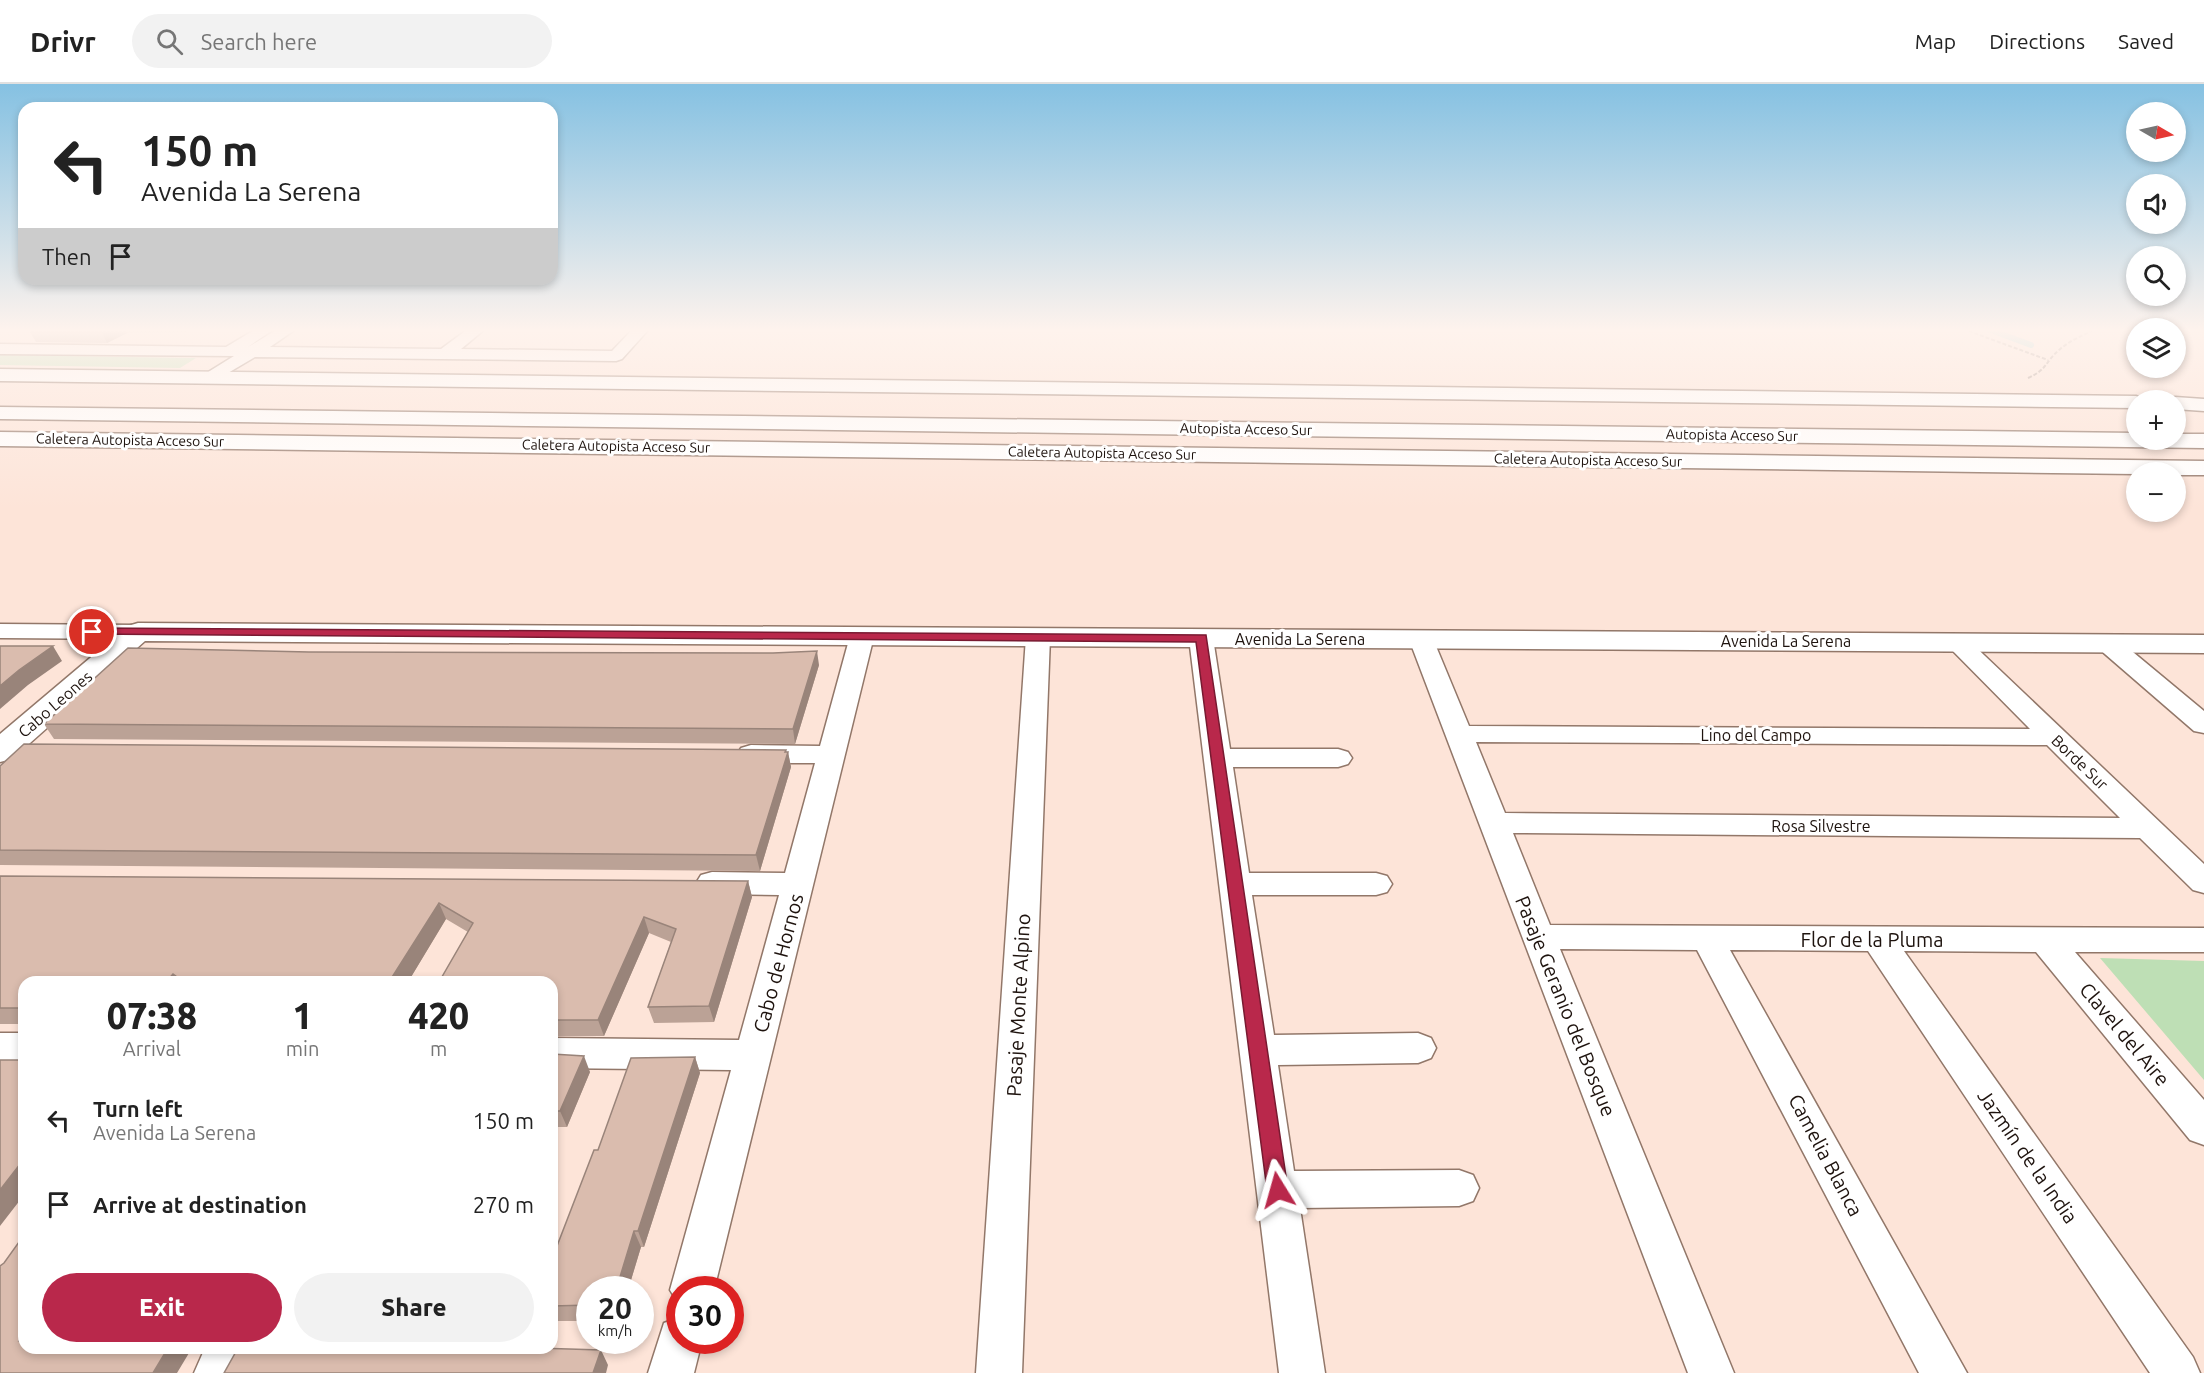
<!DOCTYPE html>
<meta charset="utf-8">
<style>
body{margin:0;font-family:Ubuntu,sans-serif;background:#f2f2f2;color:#222;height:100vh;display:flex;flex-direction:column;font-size:22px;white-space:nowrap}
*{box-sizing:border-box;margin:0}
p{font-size:20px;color:#767676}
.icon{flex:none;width:33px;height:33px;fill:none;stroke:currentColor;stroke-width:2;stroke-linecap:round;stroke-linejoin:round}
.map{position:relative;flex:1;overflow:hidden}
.panel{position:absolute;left:18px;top:892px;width:540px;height:378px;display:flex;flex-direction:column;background:#fff;border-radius:18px;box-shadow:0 3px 9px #0003}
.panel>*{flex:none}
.top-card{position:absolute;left:18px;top:18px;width:540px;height:183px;border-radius:18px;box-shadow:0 3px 9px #0003;background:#fff;color:#222;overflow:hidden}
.needle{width:39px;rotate:99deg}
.tools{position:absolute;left:2126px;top:18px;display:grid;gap:12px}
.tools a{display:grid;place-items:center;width:60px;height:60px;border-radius:50%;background:#fff;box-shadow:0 3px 9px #0003;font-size:30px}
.speed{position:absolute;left:576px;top:1192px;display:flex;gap:12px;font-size:30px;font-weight:700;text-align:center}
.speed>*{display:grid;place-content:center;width:78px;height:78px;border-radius:50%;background:#fff;box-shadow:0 3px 9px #0003;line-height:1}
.speed small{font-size:15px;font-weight:400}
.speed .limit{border:9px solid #d22;background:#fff;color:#111}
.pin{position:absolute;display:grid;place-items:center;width:51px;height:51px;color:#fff;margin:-26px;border:3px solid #fff;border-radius:50%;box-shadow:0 2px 6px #0007}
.me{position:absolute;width:66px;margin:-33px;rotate:352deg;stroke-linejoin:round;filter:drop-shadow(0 0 4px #0008)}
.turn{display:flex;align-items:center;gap:21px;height:126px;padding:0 24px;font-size:27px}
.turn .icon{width:78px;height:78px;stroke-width:2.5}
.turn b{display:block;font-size:42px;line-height:51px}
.then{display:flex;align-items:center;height:57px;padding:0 24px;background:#0003;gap:12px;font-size:22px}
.eta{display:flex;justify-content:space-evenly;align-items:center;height:102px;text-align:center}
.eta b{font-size:36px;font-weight:800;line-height:42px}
.primary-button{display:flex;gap:12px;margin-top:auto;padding:12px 24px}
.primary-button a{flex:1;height:69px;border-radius:36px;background:#b9284b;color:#fff;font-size:24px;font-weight:800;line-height:69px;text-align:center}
.primary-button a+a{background:#f2f2f2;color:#222}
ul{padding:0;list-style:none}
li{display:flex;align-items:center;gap:18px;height:84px;padding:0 24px}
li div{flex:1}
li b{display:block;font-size:22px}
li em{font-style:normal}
header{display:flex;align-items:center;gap:36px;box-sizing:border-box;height:84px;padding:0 30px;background:#fff;border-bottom:2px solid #e0e0e0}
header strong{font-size:28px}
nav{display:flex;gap:33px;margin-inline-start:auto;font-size:21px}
.search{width:420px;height:54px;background:#f2f2f2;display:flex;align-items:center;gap:15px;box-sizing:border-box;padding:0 21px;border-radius:33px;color:#767676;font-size:22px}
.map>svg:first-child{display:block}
.green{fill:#bedfb5}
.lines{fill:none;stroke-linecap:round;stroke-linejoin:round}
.stream{stroke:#91d5d8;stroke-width:6}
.street-casing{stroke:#927769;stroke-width:3}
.secondary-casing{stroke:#927769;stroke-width:3}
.highway-casing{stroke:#927769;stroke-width:3}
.path{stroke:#a49188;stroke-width:2;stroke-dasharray:4 2;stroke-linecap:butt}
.street{fill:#fff;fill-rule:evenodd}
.secondary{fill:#fff;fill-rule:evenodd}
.highway{fill:#fff;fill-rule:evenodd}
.wall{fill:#bba296}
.shaded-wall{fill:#99847a}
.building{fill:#dabcae;stroke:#99847a;stroke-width:1.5}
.route{fill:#b9284b;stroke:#781a31;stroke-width:1.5}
.labels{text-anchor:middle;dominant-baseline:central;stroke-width:6;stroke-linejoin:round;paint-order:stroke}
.far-street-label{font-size:14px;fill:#1e130e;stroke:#fff}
.street-label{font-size:16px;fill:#1e130e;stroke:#fff}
.near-street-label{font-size:20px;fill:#1e130e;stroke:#fff}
</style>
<header>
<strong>Drivr</strong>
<div class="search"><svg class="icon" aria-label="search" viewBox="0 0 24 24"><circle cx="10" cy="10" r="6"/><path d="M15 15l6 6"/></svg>Search here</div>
<nav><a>Map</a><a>Directions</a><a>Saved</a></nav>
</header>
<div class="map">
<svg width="2204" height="1289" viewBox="0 0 2204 1289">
<rect width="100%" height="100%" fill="#fde4d8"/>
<path class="green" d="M0 271 190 274H196L180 284 0 281Z
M2100 874 2204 877V996Z"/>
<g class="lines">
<path class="stream" d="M1988 245 2031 261"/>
<defs>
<path id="street" d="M256 245H274L248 263 278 245H296L270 263 441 265 468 245H485L461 265 612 267 633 245H649L622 275 616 277 255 273 211 299 203 294 205 290 234 272 0 270V260L226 263Z
M0 540 138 541 147 543 150 548 147 553 138 555 0 554Z
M862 545 871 547 874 552 714 1206H680V1222L670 1206 731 986 552 984V954L739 956 779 811 712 810 701 807 696 799 701 791 712 788 785 789 815 679H751L741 676 737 670 741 664 751 661 820 662 850 552 853 547Z
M1038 546 1047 548 1050 553 1022 1289H976L1026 553 1029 548Z
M1201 547 1210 549 1213 554 1230 665H1338L1348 668 1352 674 1348 680 1338 683H1233L1249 789H1376L1387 792 1392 800 1387 808 1376 811H1252L1274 951 1418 949 1431 954 1436 964 1431 974 1418 979 1278 981 1294 1087 1459 1086 1473 1091 1479 1104 1473 1117 1459 1122 1300 1124 1325 1289H1279L1189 554 1192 549Z
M1421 548 1430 550 1433 555 1469 642 2030 645 1944 558 1947 553 1956 551 1965 553 2204 780V809L2193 806 2140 754 1513 749 1550 841 2204 844V868H2075L2204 1016V1061L2190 1056 2036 868 1904 867 2193 1273 2200 1289H2150L1868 867 1730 866 1967 1289H1919L1697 866 1560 865 1734 1289H1688L1409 555 1412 550ZM1476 658 2047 661 2120 734 1505 729Z
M2107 552 2116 554 2204 627V649L2194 647 2098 564 2095 559 2098 554Z
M0 949H24V979H0Z
M680 1233V1257H702L694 1289H648L664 1239Z
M205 1264H252L241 1289H194Z"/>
<path id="secondary" d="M0 285 2136 312 2146 316H2136V324L0 297Z
M2175 313 2204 315V327L2175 325V316H2166Z
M0 348 2204 377V391H2175V388L2136 390 0 362Z
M138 539 2204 551V569L145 557 12 675 0 678V650L128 542Z"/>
<path id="highway" d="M0 323 2136 349V356H2175V350H2204V364L0 335Z"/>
</defs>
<use href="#street" class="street-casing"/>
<use href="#secondary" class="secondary-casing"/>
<use href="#highway" class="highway-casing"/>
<path class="path" d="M1963 245 2048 276
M2028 294C2048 285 2044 279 2059 266 2069 257 2083 251 2096 245"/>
<use href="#street" class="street"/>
<use href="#secondary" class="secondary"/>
<use href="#highway" class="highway"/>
</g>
<path class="wall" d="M36 245H191L185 248 127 249 107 259 36 258 30 248Z
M516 245H608L607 247Z
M819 581 795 660 54 655 44 640Z
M786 666V668H788L791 683 760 787 0 781V682Z
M0 792 748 797 752 813 714 938 654 939 648 923 671 858 649 849 604 952H552V898L446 835 408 898H24V940H0Z
M552 970 590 988 567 1043H552Z
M695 973 700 989 644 1163H641L628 1206H590V1237H552V1175L598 1066Z"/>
<path class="shaded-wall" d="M108 245H125L127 249 107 259 102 248Z
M183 245H191L185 248Z
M53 562 62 577 28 601 0 625V602L19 586Z
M817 567 819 581 795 660 793 645Z
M786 666 787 671 788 668 791 683 760 787 756 771Z
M748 797 752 813 714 938 709 922Z
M439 819 446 835 408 898H389Z
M644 833 649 849 604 952 598 936Z
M173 890 179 898H166Z
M584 972 590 988 567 1043 560 1027Z
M695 973 700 989 644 1163 638 1147Z
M24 1075V1111L0 1142V1106Z
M634 1147 641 1163 628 1206H616Z
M24 1249V1262L19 1257Z
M168 1264H192L177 1289H153Z
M601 1266 608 1281 606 1289H593Z"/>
<path class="building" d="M36 245H108L102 248H30Z
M0 562H53L19 586 0 602Z
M128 564 309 568 773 569 817 567 793 645 44 640Z
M24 660 786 666 785 668H788L756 771 0 766V682Z
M0 792 748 797 709 922 648 923 676 845 644 833 598 936H552V898H439L473 839 439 819 389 898H184L173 890 166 898H24V924H0Z
M552 970 584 972 560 1027H552Z
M695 973 638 1147H634L616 1206H590V1221L552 1222V1175L594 1066H598L631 974Z
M0 976H24V1075L0 1106Z
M24 1151V1249L19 1257H24V1264H168L153 1289H0V1182L4 1179Z
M238 1264H536L601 1266 593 1289H224Z"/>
<linearGradient id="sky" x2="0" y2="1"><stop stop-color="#85c1e2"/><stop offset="0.58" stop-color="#fef3ed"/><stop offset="1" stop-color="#fef3ed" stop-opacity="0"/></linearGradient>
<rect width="2204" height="425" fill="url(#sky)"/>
<path class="route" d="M92 544 1206 551 1288 1106 1285 1113 1278 1116 1270 1113 1267 1106 1196 558 87 550 86 548Z"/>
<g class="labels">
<g class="far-street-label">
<text transform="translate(1246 345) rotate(1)">Autopista Acceso Sur</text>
<text transform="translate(1732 351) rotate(1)">Autopista Acceso Sur</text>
<text transform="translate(130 356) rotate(1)">Caletera Autopista Acceso Sur</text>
<text transform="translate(616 362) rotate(1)">Caletera Autopista Acceso Sur</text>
<text transform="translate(1102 369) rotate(1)">Caletera Autopista Acceso Sur</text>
<text transform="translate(1588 376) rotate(1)">Caletera Autopista Acceso Sur</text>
</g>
<g class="street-label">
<text x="1300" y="555">Avenida La Serena</text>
<text x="1786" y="557">Avenida La Serena</text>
<text transform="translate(55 620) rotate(-41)">Cabo Leones</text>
<text x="1756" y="651">Lino del Campo</text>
<text transform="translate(2080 678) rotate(44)">Borde Sur</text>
<text x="1821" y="742">Rosa Silvestre</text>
</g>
<g class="near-street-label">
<text x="1872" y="855">Flor de la Pluma</text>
<text transform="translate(778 879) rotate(-75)">Cabo de Hornos</text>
<text transform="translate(1018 921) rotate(-87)">Pasaje Monte Alpino</text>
<text transform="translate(1566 922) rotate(68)">Pasaje Geranio del Bosque</text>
<text transform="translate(2125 950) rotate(50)">Clavel del Aire</text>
<text transform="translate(1826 1071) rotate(62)">Camelia Blanca</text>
<text transform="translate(2028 1072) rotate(55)">Jazmín de la India</text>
</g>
</g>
</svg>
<div class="tools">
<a><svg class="needle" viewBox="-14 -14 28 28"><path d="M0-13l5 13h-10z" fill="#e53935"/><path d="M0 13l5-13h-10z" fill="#767676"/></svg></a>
<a><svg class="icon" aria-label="sound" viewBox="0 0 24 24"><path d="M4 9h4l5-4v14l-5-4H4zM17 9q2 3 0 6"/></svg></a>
<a><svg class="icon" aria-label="search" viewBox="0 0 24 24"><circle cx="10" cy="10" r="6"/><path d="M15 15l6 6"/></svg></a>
<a><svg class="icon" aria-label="layers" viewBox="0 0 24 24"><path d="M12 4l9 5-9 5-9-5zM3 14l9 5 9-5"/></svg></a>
<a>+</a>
<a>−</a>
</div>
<div class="speed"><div>20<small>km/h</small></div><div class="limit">30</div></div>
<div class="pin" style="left:92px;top:548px;background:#d93025"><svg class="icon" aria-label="arrive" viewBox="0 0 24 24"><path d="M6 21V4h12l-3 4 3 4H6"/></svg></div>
<svg class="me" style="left:1278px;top:1106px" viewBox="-20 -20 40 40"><path d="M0-17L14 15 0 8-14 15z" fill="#b9284b" stroke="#fff" stroke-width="4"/></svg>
<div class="top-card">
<div class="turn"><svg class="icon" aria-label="left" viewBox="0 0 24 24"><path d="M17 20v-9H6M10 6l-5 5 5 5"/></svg><div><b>150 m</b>Avenida La Serena</div></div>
<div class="then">Then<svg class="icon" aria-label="arrive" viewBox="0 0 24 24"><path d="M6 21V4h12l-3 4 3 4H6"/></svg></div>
</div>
<section class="panel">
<div class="eta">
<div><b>07:38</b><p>Arrival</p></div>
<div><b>1</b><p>min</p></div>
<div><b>420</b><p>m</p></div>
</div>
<ul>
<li><svg class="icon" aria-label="left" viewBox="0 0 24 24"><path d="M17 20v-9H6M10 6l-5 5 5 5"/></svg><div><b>Turn left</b><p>Avenida La Serena</p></div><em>150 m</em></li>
<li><svg class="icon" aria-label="arrive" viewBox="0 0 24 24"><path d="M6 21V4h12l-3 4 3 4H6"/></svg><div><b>Arrive at destination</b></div><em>270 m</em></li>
</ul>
<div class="primary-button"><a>Exit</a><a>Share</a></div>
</section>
</div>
